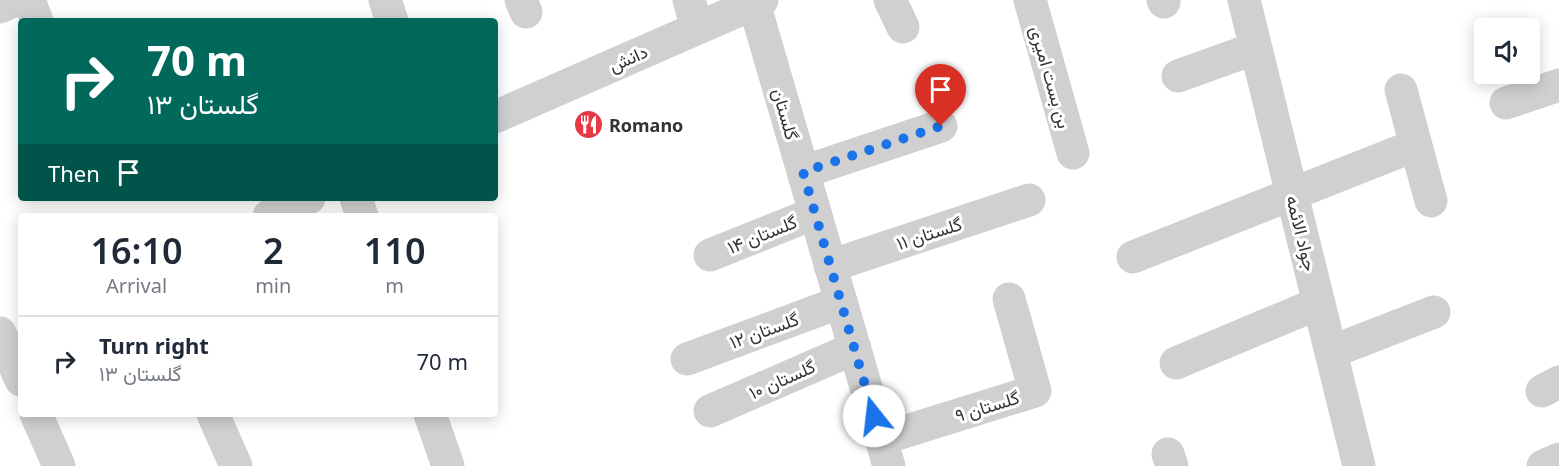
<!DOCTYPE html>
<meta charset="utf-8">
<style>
body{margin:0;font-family:"Noto Sans",Vazirmatn,sans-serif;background:#f2f2f3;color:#1f2937;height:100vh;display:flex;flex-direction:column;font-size:22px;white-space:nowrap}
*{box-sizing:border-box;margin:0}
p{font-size:20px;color:#747a83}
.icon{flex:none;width:33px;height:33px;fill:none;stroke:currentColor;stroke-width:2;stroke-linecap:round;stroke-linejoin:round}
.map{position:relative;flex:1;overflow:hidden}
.sheet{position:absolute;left:18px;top:213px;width:480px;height:204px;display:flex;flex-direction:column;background:#fff;border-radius:6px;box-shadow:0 3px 15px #0003}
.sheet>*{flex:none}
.banner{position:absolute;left:18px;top:18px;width:480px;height:183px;border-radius:6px;box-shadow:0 3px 15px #0003;background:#00695c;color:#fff;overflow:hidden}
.controls{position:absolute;left:1474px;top:18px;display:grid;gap:12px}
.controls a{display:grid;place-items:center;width:66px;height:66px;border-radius:6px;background:#fff;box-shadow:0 3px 15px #0003;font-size:30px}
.pin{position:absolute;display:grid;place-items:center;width:51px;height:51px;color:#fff;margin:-62px -26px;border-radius:50% 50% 50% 0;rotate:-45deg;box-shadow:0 0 6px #0007}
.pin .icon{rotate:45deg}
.me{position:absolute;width:66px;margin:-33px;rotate:344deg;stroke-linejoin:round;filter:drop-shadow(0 0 4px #0008)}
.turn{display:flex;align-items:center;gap:21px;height:126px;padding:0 30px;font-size:27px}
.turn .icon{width:78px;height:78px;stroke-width:2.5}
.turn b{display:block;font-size:42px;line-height:51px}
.then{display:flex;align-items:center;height:57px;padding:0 30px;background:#0003;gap:12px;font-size:22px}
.eta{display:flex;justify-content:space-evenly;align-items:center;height:102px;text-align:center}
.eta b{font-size:36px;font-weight:600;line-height:42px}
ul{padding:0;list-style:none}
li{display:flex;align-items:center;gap:18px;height:90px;padding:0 30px;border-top:2px solid #e0e1e3}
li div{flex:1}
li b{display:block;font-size:22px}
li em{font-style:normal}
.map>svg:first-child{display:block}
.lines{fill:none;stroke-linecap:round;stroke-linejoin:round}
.minor{stroke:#d0d0d0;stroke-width:33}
.route{stroke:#1a73e8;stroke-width:10;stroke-dasharray:0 18}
.labels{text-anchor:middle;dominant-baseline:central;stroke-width:6;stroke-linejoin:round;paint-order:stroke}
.street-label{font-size:18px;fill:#333;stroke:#fff}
.poi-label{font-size:18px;font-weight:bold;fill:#333;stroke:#fff;text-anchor:start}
</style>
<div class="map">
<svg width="1559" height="466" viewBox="0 0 1559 466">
<rect width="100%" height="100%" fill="#fff"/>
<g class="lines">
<path class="minor" d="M29 0 37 21
M385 0 392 21
M521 0 526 12
M689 0 697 28
M753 0 889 466
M890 0 903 27
M1030 0 1073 153
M1163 0 1164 2
M1244 0 1359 466
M0 7 15 0
M1178 76 1256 48
M1401 90 1431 201
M1506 103 1559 85
M495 117 762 0
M803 172 941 126
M356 198 362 216
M269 216 309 198
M710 255 815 213
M1133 257 1416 145
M830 266 1029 200
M0 333 21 380
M1331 352 1434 312
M687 359 841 302
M1176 363 1319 303
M1542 391 1559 382
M710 411 855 348
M36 414 59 466
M213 414 236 466
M430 414 448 466
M881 439 1035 391 1009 299
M1168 454 1172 466
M1543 466 1559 459"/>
</g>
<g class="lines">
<path class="route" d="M874 416 803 172 941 126"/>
</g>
<defs>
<symbol id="restaurant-disc" viewBox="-11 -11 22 22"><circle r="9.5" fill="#e63946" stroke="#fff"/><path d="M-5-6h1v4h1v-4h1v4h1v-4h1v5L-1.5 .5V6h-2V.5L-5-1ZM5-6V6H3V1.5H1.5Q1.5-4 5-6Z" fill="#fff"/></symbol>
</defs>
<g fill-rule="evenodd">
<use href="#restaurant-disc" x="572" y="108" width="33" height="33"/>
</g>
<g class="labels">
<g class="street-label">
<text transform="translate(628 58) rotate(-24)">دانش</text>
<text transform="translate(1051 77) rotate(74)">بن بست امیری</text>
<text transform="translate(786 114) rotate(74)">گلستان</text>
<text transform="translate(929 233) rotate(-18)">گلستان ۱۱</text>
<text transform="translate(1302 233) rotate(76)">جواد الائمه</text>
<text transform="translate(762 234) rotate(-22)">گلستان ۱۴</text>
<text transform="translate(764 330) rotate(-20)">گلستان ۱۲</text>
<text transform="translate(782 379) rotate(-24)">گلستان ۱۰</text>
<text transform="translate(987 406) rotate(-17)">گلستان ۹</text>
</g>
<g class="poi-label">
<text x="609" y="125">Romano</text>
</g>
</g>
</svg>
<div class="controls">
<a><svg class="icon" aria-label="sound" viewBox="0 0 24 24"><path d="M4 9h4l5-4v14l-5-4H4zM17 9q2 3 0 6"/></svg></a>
</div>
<div class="pin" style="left:941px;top:126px;background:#d93025"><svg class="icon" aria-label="arrive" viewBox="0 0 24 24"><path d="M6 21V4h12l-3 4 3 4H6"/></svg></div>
<svg class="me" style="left:874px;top:416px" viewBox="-20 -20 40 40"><circle r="19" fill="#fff"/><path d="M0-13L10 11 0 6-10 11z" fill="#1a73e8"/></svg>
<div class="banner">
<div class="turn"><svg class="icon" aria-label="right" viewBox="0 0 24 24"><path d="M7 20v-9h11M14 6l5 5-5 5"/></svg><div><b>70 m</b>گلستان ۱۳</div></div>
<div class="then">Then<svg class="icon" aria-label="arrive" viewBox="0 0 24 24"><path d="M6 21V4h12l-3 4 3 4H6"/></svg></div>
</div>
<section class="sheet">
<div class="eta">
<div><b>16:10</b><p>Arrival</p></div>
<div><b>2</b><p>min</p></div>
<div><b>110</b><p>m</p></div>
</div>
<ul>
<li><svg class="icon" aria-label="right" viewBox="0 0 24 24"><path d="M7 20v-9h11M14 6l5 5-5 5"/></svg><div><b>Turn right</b><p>گلستان ۱۳</p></div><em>70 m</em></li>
</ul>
</section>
</div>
